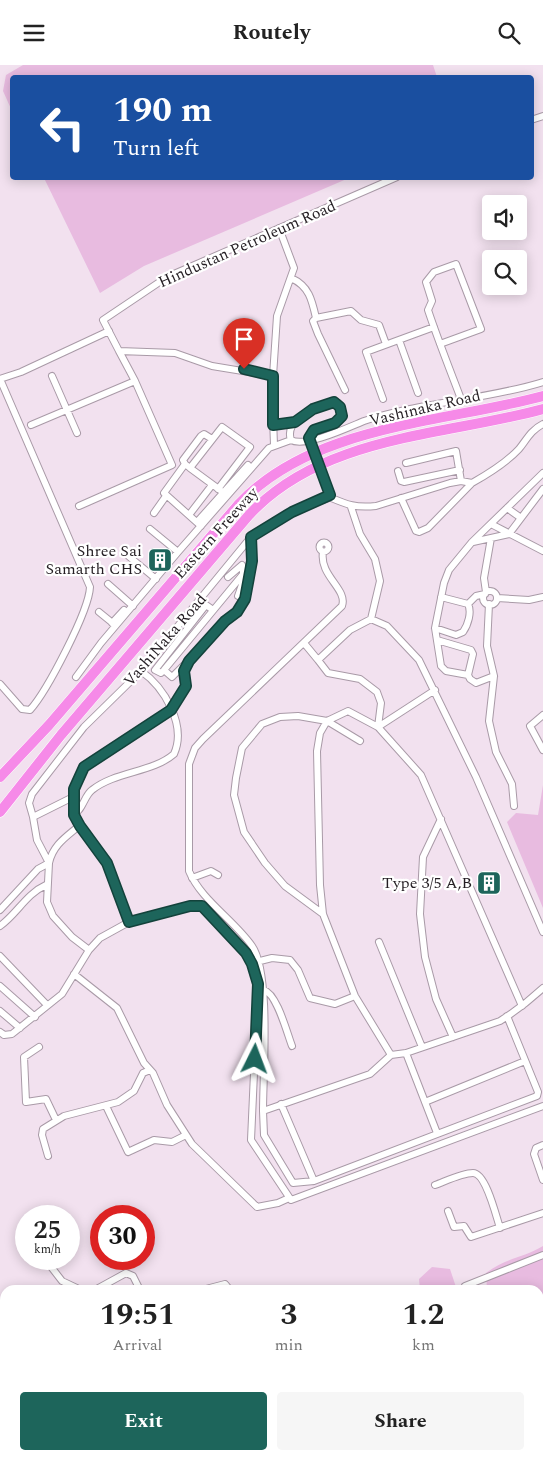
<!DOCTYPE html>
<style>
body{margin:0;font-family:Spectral,serif;background:#f6f6f6;color:#222;height:100vh;display:flex;flex-direction:column;font-size:19px;white-space:nowrap}
*{box-sizing:border-box;margin:0}
p{font-size:16px;color:#767676}
.icon{flex:none;width:28px;height:28px;fill:none;stroke:currentColor;stroke-width:2;stroke-linecap:round;stroke-linejoin:round}
.map{position:relative;flex:1;overflow:hidden}
.sheet{position:absolute;left:0px;top:1220px;width:544px;height:175px;display:flex;flex-direction:column;background:#fff;border-radius:15px 15px 0 0;box-shadow:0 2px 12px #0003}
.sheet>*{flex:none}
.banner{position:absolute;left:10px;top:10px;width:524px;height:105px;border-radius:5px;box-shadow:0 2px 12px #0003;background:#1a4fa0;color:#fff;overflow:hidden}
.controls{position:absolute;left:482px;top:130px;display:grid;gap:10px}
.controls a{display:grid;place-items:center;width:45px;height:45px;border-radius:5px;background:#fff;box-shadow:0 2px 12px #0003;font-size:25px}
.speed{position:absolute;left:15px;top:1140px;display:flex;gap:10px;font-size:25px;font-weight:700;text-align:center}
.speed>*{display:grid;place-content:center;width:65px;height:65px;border-radius:50%;background:#fff;box-shadow:0 2px 12px #0003;line-height:1}
.speed small{font-size:12px;font-weight:400}
.speed .limit{border:8px solid #d22;background:#fff;color:#111}
.pin{position:absolute;display:grid;place-items:center;width:42px;height:42px;color:#fff;margin:-51px -21px;border-radius:50% 50% 50% 0;rotate:-45deg;box-shadow:0 0 5px #0007}
.pin .icon{rotate:45deg}
.me{position:absolute;width:55px;margin:-28px;rotate:3deg;stroke-linejoin:round;filter:drop-shadow(0 0 4px #0008)}
.turn{display:flex;align-items:center;gap:18px;height:105px;padding:0 20px;font-size:22px}
.turn .icon{width:65px;height:65px;stroke-width:2.5}
.turn b{display:block;font-size:35px;line-height:42px}
.eta{display:flex;justify-content:space-evenly;align-items:center;height:85px;text-align:center}
.eta b{font-size:30px;font-weight:700;line-height:35px}
.button{display:flex;gap:10px;margin-top:auto;padding:10px 20px}
.button a{flex:1;height:58px;border-radius:5px;background:#1d655b;color:#fff;font-size:20px;font-weight:700;line-height:58px;text-align:center}
.button a+a{background:#f6f6f6;color:#222}
header{display:flex;justify-content:space-between;align-items:center;height:65px;padding:0 20px;background:#fff;font-size:22px;font-weight:700}
.map>svg:first-child{display:block}
.green{fill:#e8bbe0}
.lines{fill:none;stroke-linecap:round;stroke-linejoin:round}
.minor-casing{stroke:#a99aa7;stroke-width:8}
.highway-casing{stroke:#fff;stroke-width:11}
.minor{stroke:#fff;stroke-width:6}
.highway{stroke:#f68ae8;stroke-width:10}
.minor-bridge-casing{stroke:#a99aa7;stroke-width:8;stroke-linecap:butt}
.minor-bridge{stroke:#fff;stroke-width:6}
.route-casing{stroke:#13423b;stroke-width:12}
.route{stroke:#1d655b;stroke-width:9}
.labels{text-anchor:middle;dominant-baseline:central;stroke-width:4.5;stroke-linejoin:round;paint-order:stroke}
.street-label{font-size:16px;fill:#241e23;stroke:#fff}
.poi-label{font-size:16px;fill:#241e23;stroke:#fff;text-anchor:end}
</style>
<header><svg class="icon" aria-label="menu" viewBox="0 0 24 24"><path d="M4 6h16M4 12h16M4 18h16"/></svg>Routely<svg class="icon" aria-label="search" viewBox="0 0 24 24"><circle cx="10" cy="10" r="6"/><path d="M15 15l6 6"/></svg></header>
<div class="map">
<svg width="543" height="1395" viewBox="0 0 543 1395">
<rect width="100%" height="100%" fill="#f2e1ef"/>
<path class="green" d="M23 0H433L437 12H12V46L3 26 6 10Z
M44 113H349L144 201 100 228Z
M543 720V843L507 757 516 748 538 750Z
M543 1181V1303L539 1304V1225H487L486 1208C505 1193 523 1193 543 1181Z
M432 1202 450 1204 457 1225H420L419 1214Z"/>
<g class="lines">
<defs>
<path id="minor" d="M531 55 543 51
M291 213C309 221 312 235 316 253L351 246 361 255 379 260 386 279
M316 253 313 256 318 269 345 325
M399 275 418 328
M440 279 481 264 456 199 434 207 426 217 432 236 428 245C438 275 450 305 461 334
M52 311 77 368
M273 311 212 301 175 288 119 286 103 255 167 212 397 112
M0 314 90 522C89 546 47 626 30 645L22 644 0 619
M0 314 21 307 109 266
M383 334 366 287 434 262
M320 341C306 346 285 358 291 375 305 383 349 362 364 356 420 337 486 335 543 317
M31 360 135 316
M273 360 295 357
M274 380 272 326 277 251 294 203 279 163
M406 398 456 386 461 416
M185 399 183 395 201 371 204 369 212 374
M190 403 220 425
M398 406 401 416 404 417 460 405
M329 432C348 440 355 443 376 441L450 418 461 416 472 418C488 409 506 398 519 384 527 374 531 365 543 359
M401 433 416 466 419 467 428 463 472 418
M79 441 172 400 135 316 119 286
M351 442 360 469 375 494 380 516 371 554
M507 443 521 453
M154 448 166 431
M189 450 212 420
M197 457 248 400
M491 459 543 486
M201 461 164 428 185 399 190 403 222 362 250 382 218 424
M150 464 178 487
M473 477 509 469 543 424
M319.5 482a4.5 4.5 0 1 1 9 0a4.5 4.5 0 1 1-9 0Z
M126 489 156 514
M228 512 242 500 244 514 238 531
M108 519 133 541
M483 533a7 7 0 1 1 14 0a7 7 0 1 1-14 0Z
M486 527 484 513 491 473
M497 533 529 535 543 532
M468 539 476 531 485 529
M489 539 487 581 494 611 489 656 496 687 512 719 514 741
M213 545 206 540 155 605 161 608 164 605 244 508
M99 547 115 560
M112 558 124 545
M435 563 456 570 463 567C468 560 472 547 468 539L441 532
M437 575 471 585 473 589 468 610 446 606 441 601 435 563 444 518 449 505 472 477 543 408
M304 578 318 595 350 565 371 554 387 561 419 595 476 712 543 867
M318 595 328 608 360 614 377 627 381 638 378 662
M164 605 172 612 186 598
M468 610 470 614 476 618 494 611
M76 612 101 578 178 487 269 383 291 375
M543 650 530 661 543 685
M378 662 435 625
M360 676 327 656 320 668 317 686 320 820 323 849 355 931 391 990
M73 732 33 752 37 775 49 798 47 837 53 851 72 872 89 885
M74 749C83 745 84 731 92 725 116 706 152 708 174 689 187 660 164 622 141 606
M33 752 29 738 32 729 84 662 141 606 251 472 292 447 328 433V427
M441 754 423 792 420 849 425 892 436 934 453 972
M192 813 211 806 218 810
M0 845 38 804 49 798C53 780 66 772 79 761
M323 849 285 821 265 798 244 767 234 730 236 713 242 683 262 659 280 652 298 651 327 656 348 646 378 662 421 710 522 941
M129 857 107 798 79 761 74 749V724L83 702 171 645 186 621 185 606 189 596 225 556 237 547 245 534 252 496 251 472
M0 861C17 849 26 829 46 820
M379 877 422 982
M0 891 47 940
M260 896 272 893 290 895 298 905 310 933 335 939 355 931
M74 909 117 943 144 998 153 1008 167 1040 192 1079 257 1142 278 1138 289 1133
M0 921 35 952
M264 925C277 929 287 968 292 981
M0 946 20 963
M507 951 538 1027 537 1031 314 1116 293 1118 264 1070 263 1046 370 1009 391 990 406 988 500 956C516 946 529 936 543 923
M0 967 4 970 12 969 62 929 89 885 100 873 129 857 190 841H202L207 845 246 888 252 899 258 919 251 1075 291 1135 543 1041
M39 982 24 992 26 1037 46 1034 56 1055
M406 988 437 1068
M425 1037 525 996
M281 1039 314 1116
M106 1041 128 1087 154 1075 172 1077 186 1070
M263 1046C263 1009 271 908 252 881 234 855 201 835 189 806V699L195 683 203 674 342 541C348 524 319 511 323 487
M543 1080 536 1083 534 1089 543 1115
M48 1091 42 1070 43 1064 64 1051 118 1037 134 1026 143 1008 150 1005
M435 1120C446 1116 462 1108 473 1108 486 1108 496 1151 500 1163
M448 1146 454 1162 464 1161 471 1172 543 1148
M45 1194 62 1216 81 1225
M465 1221 543 1190
M95 1225 126 1208 133 1211 140 1225
M202 1225 225 1219 230 1225
M539 1305 543 1304
M46 1390 51 1395
M90 1390 97 1393 105 1390
M150 1390 153 1395
M289 1390 299 1395
M192 1395 196 1390
M329 1395 338 1390
M365 1395 367 1390"/>
<path id="highway" d="M0 712 49 660 238 440C312 360 443 358 543 331
M0 747 61 670 249 450C324 370 444 371 543 344
M0 1321 5 1344
M0 1365 5 1379
M0 1388 3 1395
M9 1390 10 1395
M17 1390 19 1395
M28 1390 29 1395"/>
</defs>
<use href="#minor" class="minor-casing"/>
<use href="#highway" class="highway-casing"/>
<use href="#minor" class="minor"/>
<use href="#highway" class="highway"/>
<defs>
<path id="minor-bridge" d="M320 341 334 337 338 338C354 362 314 357 309 373L328 427"/>
</defs>
<use href="#minor-bridge" class="minor-bridge-casing"/>
<use href="#minor-bridge" class="minor-bridge"/>
</g>
<g class="lines">
<defs>
<path id="route" d="M244 304 273 311V360L295 357 313 344 334 337 340 342 342 351 335 358 314 365 309 373 330 430 292 447 251 472 252 496 245 534 237 547 225 556 189 596 184 606 186 621 171 645 84 702 74 724V750L80 761 107 798 129 857 190 841H202L246 888 252 899 258 919 255 994"/>
</defs>
<use href="#route" class="route-casing"/>
<use href="#route" class="route"/>
</g>
<defs>
<symbol id="building-square" viewBox="-11 -11 22 22"><rect x="-9" y="-9" width="18" height="18" rx="4" fill="#1d655b" stroke="#fff"/><path d="M-4-6H4V6H1V3H-1V6H-4ZM-2.5-4.3h1.7v1.8h-1.7ZM.8-4.3h1.7v1.8H.8ZM-2.5-1h1.7V.8h-1.7ZM.8-1h1.7V.8H.8Z" fill="#fff"/></symbol>
</defs>
<g fill-rule="evenodd">
<use href="#building-square" x="146" y="481" width="28" height="28"/>
<use href="#building-square" x="475" y="804" width="28" height="28"/>
</g>
<g class="labels">
<g class="street-label">
<text transform="translate(247 179) rotate(-24)">Hindustan Petroleum Road</text>
<text transform="translate(425 343) rotate(-13)">Vashinaka Road</text>
<text transform="translate(216 468) rotate(-48)">Eastern Freeway</text>
<text transform="translate(165 575) rotate(-49)">VashiNaka Road</text>
</g>
<g class="poi-label">
<text x="142" y="486">Shree Sai<tspan x="142" dy="18">Samarth CHS</tspan></text>
<text x="472" y="818">Type 3/5 A,B</text>
</g>
</g>
</svg>
<div class="controls">
<a><svg class="icon" aria-label="sound" viewBox="0 0 24 24"><path d="M4 9h4l5-4v14l-5-4H4zM17 9q2 3 0 6"/></svg></a>
<a><svg class="icon" aria-label="search" viewBox="0 0 24 24"><circle cx="10" cy="10" r="6"/><path d="M15 15l6 6"/></svg></a>
</div>
<div class="speed"><div>25<small>km/h</small></div><div class="limit">30</div></div>
<div class="pin" style="left:244px;top:304px;background:#d93025"><svg class="icon" aria-label="arrive" viewBox="0 0 24 24"><path d="M6 21V4h12l-3 4 3 4H6"/></svg></div>
<svg class="me" style="left:255px;top:994px" viewBox="-20 -20 40 40"><path d="M0-17L14 15 0 8-14 15z" fill="#1d655b" stroke="#fff" stroke-width="4"/></svg>
<div class="banner">
<div class="turn"><svg class="icon" aria-label="left" viewBox="0 0 24 24"><path d="M17 20v-9H6M10 6l-5 5 5 5"/></svg><div><b>190 m</b>Turn left</div></div>
</div>
<section class="sheet">
<div class="eta">
<div><b>19:51</b><p>Arrival</p></div>
<div><b>3</b><p>min</p></div>
<div><b>1.2</b><p>km</p></div>
</div>
<div class="button"><a>Exit</a><a>Share</a></div>
</section>
</div>
